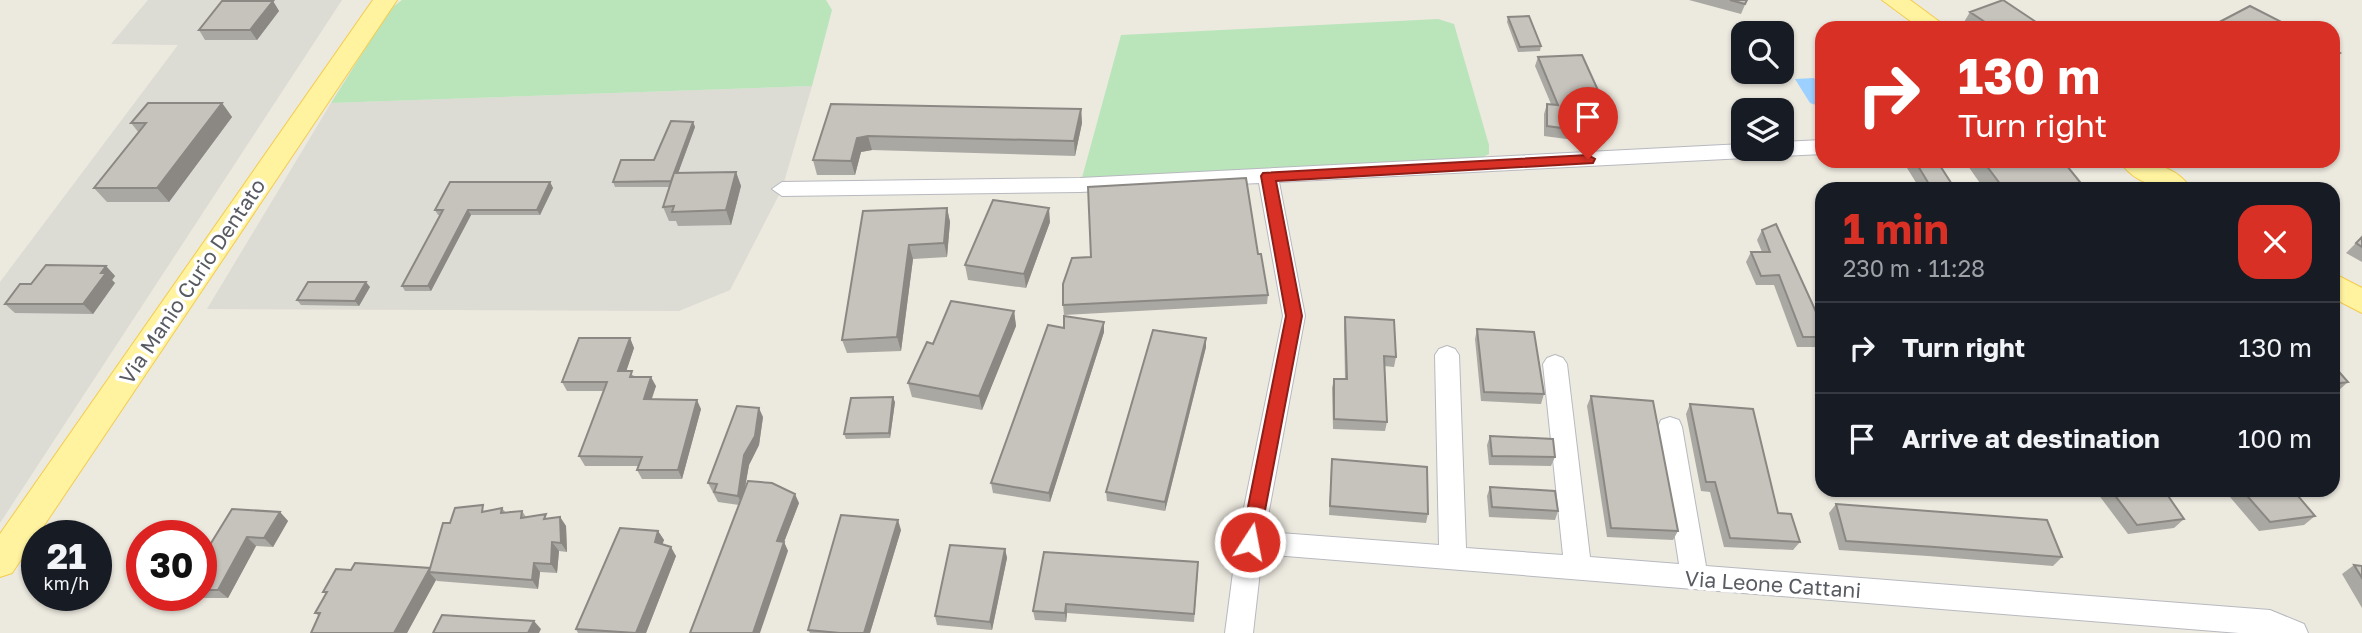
<!DOCTYPE html>
<meta charset="utf-8">
<style>
body{margin:0;font-family:"Golos Text",sans-serif;background:#242831;color:#f1f3f6;height:100vh;display:flex;flex-direction:column;font-size:26px;white-space:nowrap}
*{box-sizing:border-box;margin:0}
p{font-size:23px;color:#9ea1a6}
.icon{flex:none;width:38px;height:38px;fill:none;stroke:currentColor;stroke-width:2;stroke-linecap:round;stroke-linejoin:round}
.map{position:relative;flex:1;overflow:hidden}
.details{position:absolute;left:1815px;top:182px;width:525px;height:315px;display:flex;flex-direction:column;background:#171b24;border-radius:21px;box-shadow:0 2px 5px #0004}
.details>*{flex:none}
.top-card{position:absolute;left:1815px;top:21px;width:525px;height:147px;border-radius:21px;box-shadow:0 2px 5px #0004;background:#d93025;color:#fff;overflow:hidden}
.fabs{position:absolute;left:1731px;top:21px;display:grid;gap:14px}
.fabs a{display:grid;place-items:center;width:63px;height:63px;border-radius:14px;background:#171b24;box-shadow:0 2px 5px #0004;font-size:35px}
.speed{position:absolute;left:21px;top:520px;display:flex;gap:14px;font-size:35px;font-weight:700;text-align:center}
.speed>*{display:grid;place-content:center;width:91px;height:91px;border-radius:50%;background:#171b24;box-shadow:0 2px 5px #0004;line-height:1}
.speed small{font-size:18px;font-weight:400}
.speed .limit{border:10px solid #d22;background:#fff;color:#111}
.pin{position:absolute;display:grid;place-items:center;width:60px;height:60px;color:#fff;margin:-72px -30px;border-radius:50% 50% 50% 0;rotate:-45deg;box-shadow:0 0 7px #0007}
.pin .icon{rotate:45deg}
.me{position:absolute;width:77px;margin:-38px;rotate:11deg;stroke-linejoin:round;filter:drop-shadow(0 0 5px #0008)}
.turn{display:flex;align-items:center;gap:24px;height:147px;padding:0 28px;font-size:32px}
.turn .icon{width:91px;height:91px;stroke-width:2.5}
.turn b{display:block;font-size:49px;line-height:60px}
.round{display:grid;place-items:center;flex:none;width:74px;height:74px;border-radius:21px;background:#242831}
.overview{display:flex;align-items:center;justify-content:space-between;height:119px;padding:0 28px}
h1{font-size:42px;font-weight:700;line-height:52px;color:#d93025}
ul{padding:0;list-style:none}
li{display:flex;align-items:center;gap:21px;height:91px;padding:0 28px;border-top:2px solid #363941}
li div{flex:1}
li b{display:block;font-size:26px}
li em{font-style:normal}
.map>svg:first-child{display:block}
.industrial{fill:#dcdbd4}
.green{fill:#bae5bb}
.water{fill:#9bd0ff}
.lines{fill:none;stroke-linecap:round;stroke-linejoin:round}
.minor-casing{stroke:#b7b9bf;stroke-width:2}
.major-casing{stroke:#f4cc4f;stroke-width:2}
.minor{fill:#fff;fill-rule:evenodd}
.major{fill:#fff3a0;fill-rule:evenodd}
.wall{fill:#aaa8a2}
.shaded-wall{fill:#8b8884}
.building{fill:#c6c3bc;stroke:#8b8884;stroke-width:2}
.route{fill:#d93025;stroke:#8d1f18;stroke-width:2}
.labels{text-anchor:middle;dominant-baseline:central;stroke-width:7;stroke-linejoin:round;paint-order:stroke}
.street-label{font-size:21px;fill:#585b61;stroke:#fff}
</style>
<div class="map">
<svg width="2362" height="633" viewBox="0 0 2362 633">
<rect width="100%" height="100%" fill="#ece9df"/>
<path class="industrial" d="M148 0H342L0 523V282L178 45 111 44Z
M812 86 782 189 730 290 679 311 207 309 331 103Z"/>
<path class="green" d="M402 0H826L832 10 812 86 331 103 390 9Z
M1438 19 1454 24 1489 145V154L1479 159 1080 185 1121 35Z"/>
<path class="water" d="M1814 78 1822 90V107L1810 103 1795 79Z"/>
<g class="lines">
<defs>
<path id="minor" d="M1822 140V154L1279 182 1305 316 1265 532 1439 545 1435 355 1439 349 1447 346 1455 349 1459 355 1466 548 1563 555 1543 364 1547 358 1555 355 1563 358 1567 364 1590 557 1679 564 1658 427 1661 420 1670 417 1679 420 1682 427 1706 566 2270 610 2304 624 2308 633H2239L1262 554 1253 633H1225L1237 542 1283 316 1259 183 1080 192 782 196 772 189 782 182 1080 178 1743 144V149H1782V142Z"/>
<path id="major" d="M373 0H397L12 573 0 577V534Z
M1882 0H1910L1948 28H1920Z
M2120 161C2145 161 2176 164 2191 189 2164 189 2135 186 2120 161Z
M2333 273 2362 288V313L2333 298Z"/>
</defs>
<use href="#minor" class="minor-casing"/>
<use href="#major" class="major-casing"/>
<use href="#minor" class="minor"/>
<use href="#major" class="major"/>
</g>
<path class="wall" d="M1689 0H1747L1741 14Z
M273 1 279 11 257 40H205L199 30Z
M1970 12 2045 28H1974L1964 22Z
M1508 17 1541 46 1540 51 1518 52 1507 22Z
M1538 57 1608 134 1604 144 1544 136V114L1547 104H1551L1535 66Z
M222 103 232 117 169 202H107L94 188 139 133 131 123Z
M831 104 1081 109 1082 123 1075 156 872 150 861 152 855 175H817L813 160Z
M693 122 695 127 678 173 736 172 741 186 731 225 678 226 676 221H669L663 207 669 187H615L613 182 654 160Z
M1911 161H1937L1955 189H1920L1907 168Z
M1971 161H2063L2084 187 2083 189H1984L1968 166Z
M550 182 553 188 540 215H471L431 291H405L402 286 440 215H438L435 210Z
M947 208 950 222 947 257 913 259 901 351 847 353 842 340 863 211Z
M1050 222 1026 288 968 280 965 265Z
M1762 230 1822 325V347H1797L1774 285H1756L1746 262 1751 252H1762L1757 240Z
M2362 237V262L2346 253Z
M1258 254 1268 295 1267 304 1064 315 1063 305Z
M106 266 115 276 112 280 115 283 93 314 15 313 5 304 31 284Z
M370 287 359 306 301 305 297 300Z
M1014 311 1016 326 982 410 912 397 908 383 933 344Z
M1345 317 1396 357 1394 367 1384 366 1387 422 1385 431 1333 429 1332 388 1334 379H1345L1344 327Z
M1064 328 1104 332 1050 502 993 493 991 483Z
M1477 329 1544 394 1541 404 1481 401 1475 339Z
M630 338 634 348 626 371 636 377 656 386 652 399 701 409 682 479H642L637 470 638 466H585L579 456 603 391H567L562 382Z
M1206 338V347L1165 511 1107 501 1106 492Z
M2333 365 2348 382 2338 391 2333 392Z
M1591 396 1678 531 1673 540 1607 537 1587 406Z
M895 402 890 438 846 439 844 434Z
M1690 404 1800 542 1793 550 1724 547 1710 492 1701 491 1686 414Z
M763 417 759 445 749 465 744 492 799 503 784 542 788 551 739 505 718 502 708 483Z
M1490 436 1555 457 1551 466 1489 465 1487 445Z
M1332 459 1428 514 1426 523 1329 515 1331 468Z
M1490 487 1558 511 1555 520 1489 517 1487 496Z
M2095 490H2164L2184 519 2174 528 2128 534Z
M2224 490H2293L2315 516 2304 525 2259 531Z
M1836 504 2062 557 2053 566 1928 556 1839 550 1829 513Z
M502 508 506 513 522 511 526 517 549 519 560 517 566 526 567 552 559 551 557 573 540 572 538 589 437 581 436 580 407 633 319 616 315 613 326 594 323 592 351 570 430 568 450 523 487 511Z
M280 512 288 521 273 547 256 546 228 598H174L170 595H201V548H208Z
M901 530 870 633H810L808 630Z
M658 531 664 540 662 544 676 556 646 633H578L576 629Z
M1005 549 1007 558 992 630 937 625 935 616Z
M2354 565 2362 566V608L2342 574Z
M1198 571 1194 622 1067 613 1066 622 1035 620 1033 611Z"/>
<path class="shaded-wall" d="M273 1 279 11 257 40 250 30Z
M222 103 232 117 169 202 157 188Z
M1081 109 1082 123 1075 156 1074 141Z
M693 122 695 127 673 187 671 181Z
M868 136 872 150 861 152 855 175 851 161 857 138Z
M736 172 741 186 731 225 726 210Z
M550 182 553 188 540 215 537 210Z
M947 208 950 222 947 257 944 243Z
M1049 208 1050 222 1026 288 1024 274Z
M468 210 471 215 431 291 428 286Z
M909 245 913 259 901 351 897 337Z
M106 266 115 276 112 280 115 283 93 314 83 304 101 273Z
M366 282 370 287 359 306 355 301Z
M1014 311 1016 326 982 410 979 396Z
M1104 322V332L1050 502 1049 493Z
M630 338 634 348 623 381 618 371Z
M1206 338V347L1165 511V502Z
M651 377 656 386 648 408 644 399Z
M893 397 895 402 890 438 889 433Z
M697 400 701 409 682 479 678 470Z
M759 408 763 417 759 445 749 465 742 505 738 496 744 455Z
M795 494 799 503 784 542 788 551 760 633H753L777 541Z
M280 512 288 521 273 547 264 538Z
M560 517 566 526 567 552 561 543Z
M898 520 901 530 870 633H864Z
M658 531 664 540 660 551 655 542Z
M247 537 256 546 228 598 218 590Z
M552 542 559 551 557 573 551 564Z
M671 547 676 556 646 633H636Z
M1005 549 1007 558 992 630 990 622Z
M534 563 540 572 538 589 532 580Z
M430 568 429 572 436 580 407 633H394Z
M1066 604 1067 613 1066 622 1065 613Z
M534 621 541 629 539 633H528Z"/>
<path class="building" d="M1730 0H1747L1745 4Z
M2003 0 2045 28H1994L1970 12Z
M222 1H273L250 30H199Z
M2250 6 2293 28H2208Z
M1529 16 1541 46 1520 47 1508 17Z
M2333 49 2340 53 2333 57Z
M1582 55 1606 108 1608 134 1547 126V104L1558 105 1538 57Z
M148 103H222L157 188H94L146 123H131Z
M831 104 1081 109 1074 141 868 136 857 138 851 161 813 160Z
M671 121 693 122 671 181 613 182 621 160H654Z
M1915 161H1937L1955 189H1932Z
M1983 161H2063L2084 187 2058 189H2004Z
M736 172 726 210 672 212 674 206 663 207 674 173Z
M1246 178 1258 254H1261L1268 295 1063 305V284L1072 258 1091 257 1088 187Z
M450 182H550L537 210H468L428 286H402L443 210H435Z
M993 200 1049 208 1024 274 965 265Z
M947 208 944 243 909 245 897 337 842 340 863 211Z
M1776 224 1822 325V337H1803L1779 275 1761 276 1751 252H1770L1762 230Z
M2362 237V247L2356 243Z
M46 265 106 266 101 273H106L83 304H5L20 284H31Z
M308 282H366L355 301 297 300Z
M951 301 1014 311 979 396 908 383 927 342 933 344Z
M1064 316 1104 322 1049 493 991 483 1048 325 1064 328Z
M1345 317 1394 320 1396 357 1384 356 1387 422 1334 419V379H1347Z
M1477 329 1534 332 1544 394 1484 392Z
M1153 330 1206 338 1165 502 1106 492Z
M579 338H630L618 371H632L630 377H651L644 399 697 400 678 470H637L642 457 579 456 607 382H562Z
M2333 365 2348 382 2333 384Z
M1591 396 1653 401 1678 531 1611 528Z
M893 397 889 433 844 434 851 398Z
M1690 404 1753 409 1778 513 1791 514 1800 542 1730 538 1715 482H1706Z
M737 406 759 408 755 436 744 455 738 496 714 492 717 484 708 483Z
M1490 436 1553 439 1555 457 1492 456Z
M1332 459 1427 467 1428 514 1330 506Z
M748 481 772 483 795 494 777 541 784 542 753 633H690Z
M1490 487 1555 491 1558 511 1492 507Z
M2111 490H2164L2184 519 2137 525Z
M2242 490H2293L2315 516 2270 522Z
M1836 504 2047 520 2062 557 1935 547 1846 541Z
M483 505 482 512 502 508 501 513 522 511 521 518 546 514 544 519 560 517 561 543 552 542 551 564 534 563 532 580 429 572 443 523H450L455 508Z
M232 509 280 512 264 538 247 537 218 590H201V548H208Z
M841 515 898 520 864 633H840L808 630Z
M620 528 658 531 655 542 671 547 636 633 576 629Z
M950 545 1005 549 990 622 935 616Z
M1044 552 1198 562 1194 614 1066 604 1065 613 1033 611Z
M355 563 430 568 394 633H311L320 613H315L327 592H323L336 569 351 570Z
M2354 565 2362 566V578Z
M442 615 534 621 528 633H433Z"/>
<path class="route" d="M1588 155 1595 159 1593 163 1276 181 1302 316 1259 542 1257 548H1244L1241 542 1286 316 1261 176 1263 173Z"/>
<g class="labels">
<g class="street-label">
<text transform="translate(192 281) rotate(-56)">Via Manio Curio Dentato</text>
<text transform="translate(1773 584) rotate(4)">Via Leone Cattani</text>
</g>
</g>
</svg>
<div class="fabs">
<a><svg class="icon" aria-label="search" viewBox="0 0 24 24"><circle cx="10" cy="10" r="6"/><path d="M15 15l6 6"/></svg></a>
<a><svg class="icon" aria-label="layers" viewBox="0 0 24 24"><path d="M12 4l9 5-9 5-9-5zM3 14l9 5 9-5"/></svg></a>
</div>
<div class="speed"><div>21<small>km/h</small></div><div class="limit">30</div></div>
<div class="pin" style="left:1588px;top:159px;background:#d93025"><svg class="icon" aria-label="arrive" viewBox="0 0 24 24"><path d="M6 21V4h12l-3 4 3 4H6"/></svg></div>
<svg class="me" style="left:1250px;top:542px" viewBox="-20 -20 40 40"><circle r="17" fill="#d93025" stroke="#fff" stroke-width="3"/><path d="M0-11L8 9 0 5-8 9z" fill="#fff"/></svg>
<div class="top-card">
<div class="turn"><svg class="icon" aria-label="right" viewBox="0 0 24 24"><path d="M7 20v-9h11M14 6l5 5-5 5"/></svg><div><b>130 m</b>Turn right</div></div>
</div>
<section class="details">
<div class="overview"><div><h1>1 min</h1><p>230 m · 11:28</p></div><a class="round" style="background:#d93025;color:#fff"><svg class="icon" aria-label="close" viewBox="0 0 24 24"><path d="M6 6l12 12M18 6L6 18"/></svg></a></div>
<ul>
<li><svg class="icon" aria-label="right" viewBox="0 0 24 24"><path d="M7 20v-9h11M14 6l5 5-5 5"/></svg><div><b>Turn right</b></div><em>130 m</em></li>
<li><svg class="icon" aria-label="arrive" viewBox="0 0 24 24"><path d="M6 21V4h12l-3 4 3 4H6"/></svg><div><b>Arrive at destination</b></div><em>100 m</em></li>
</ul>
</section>
</div>
